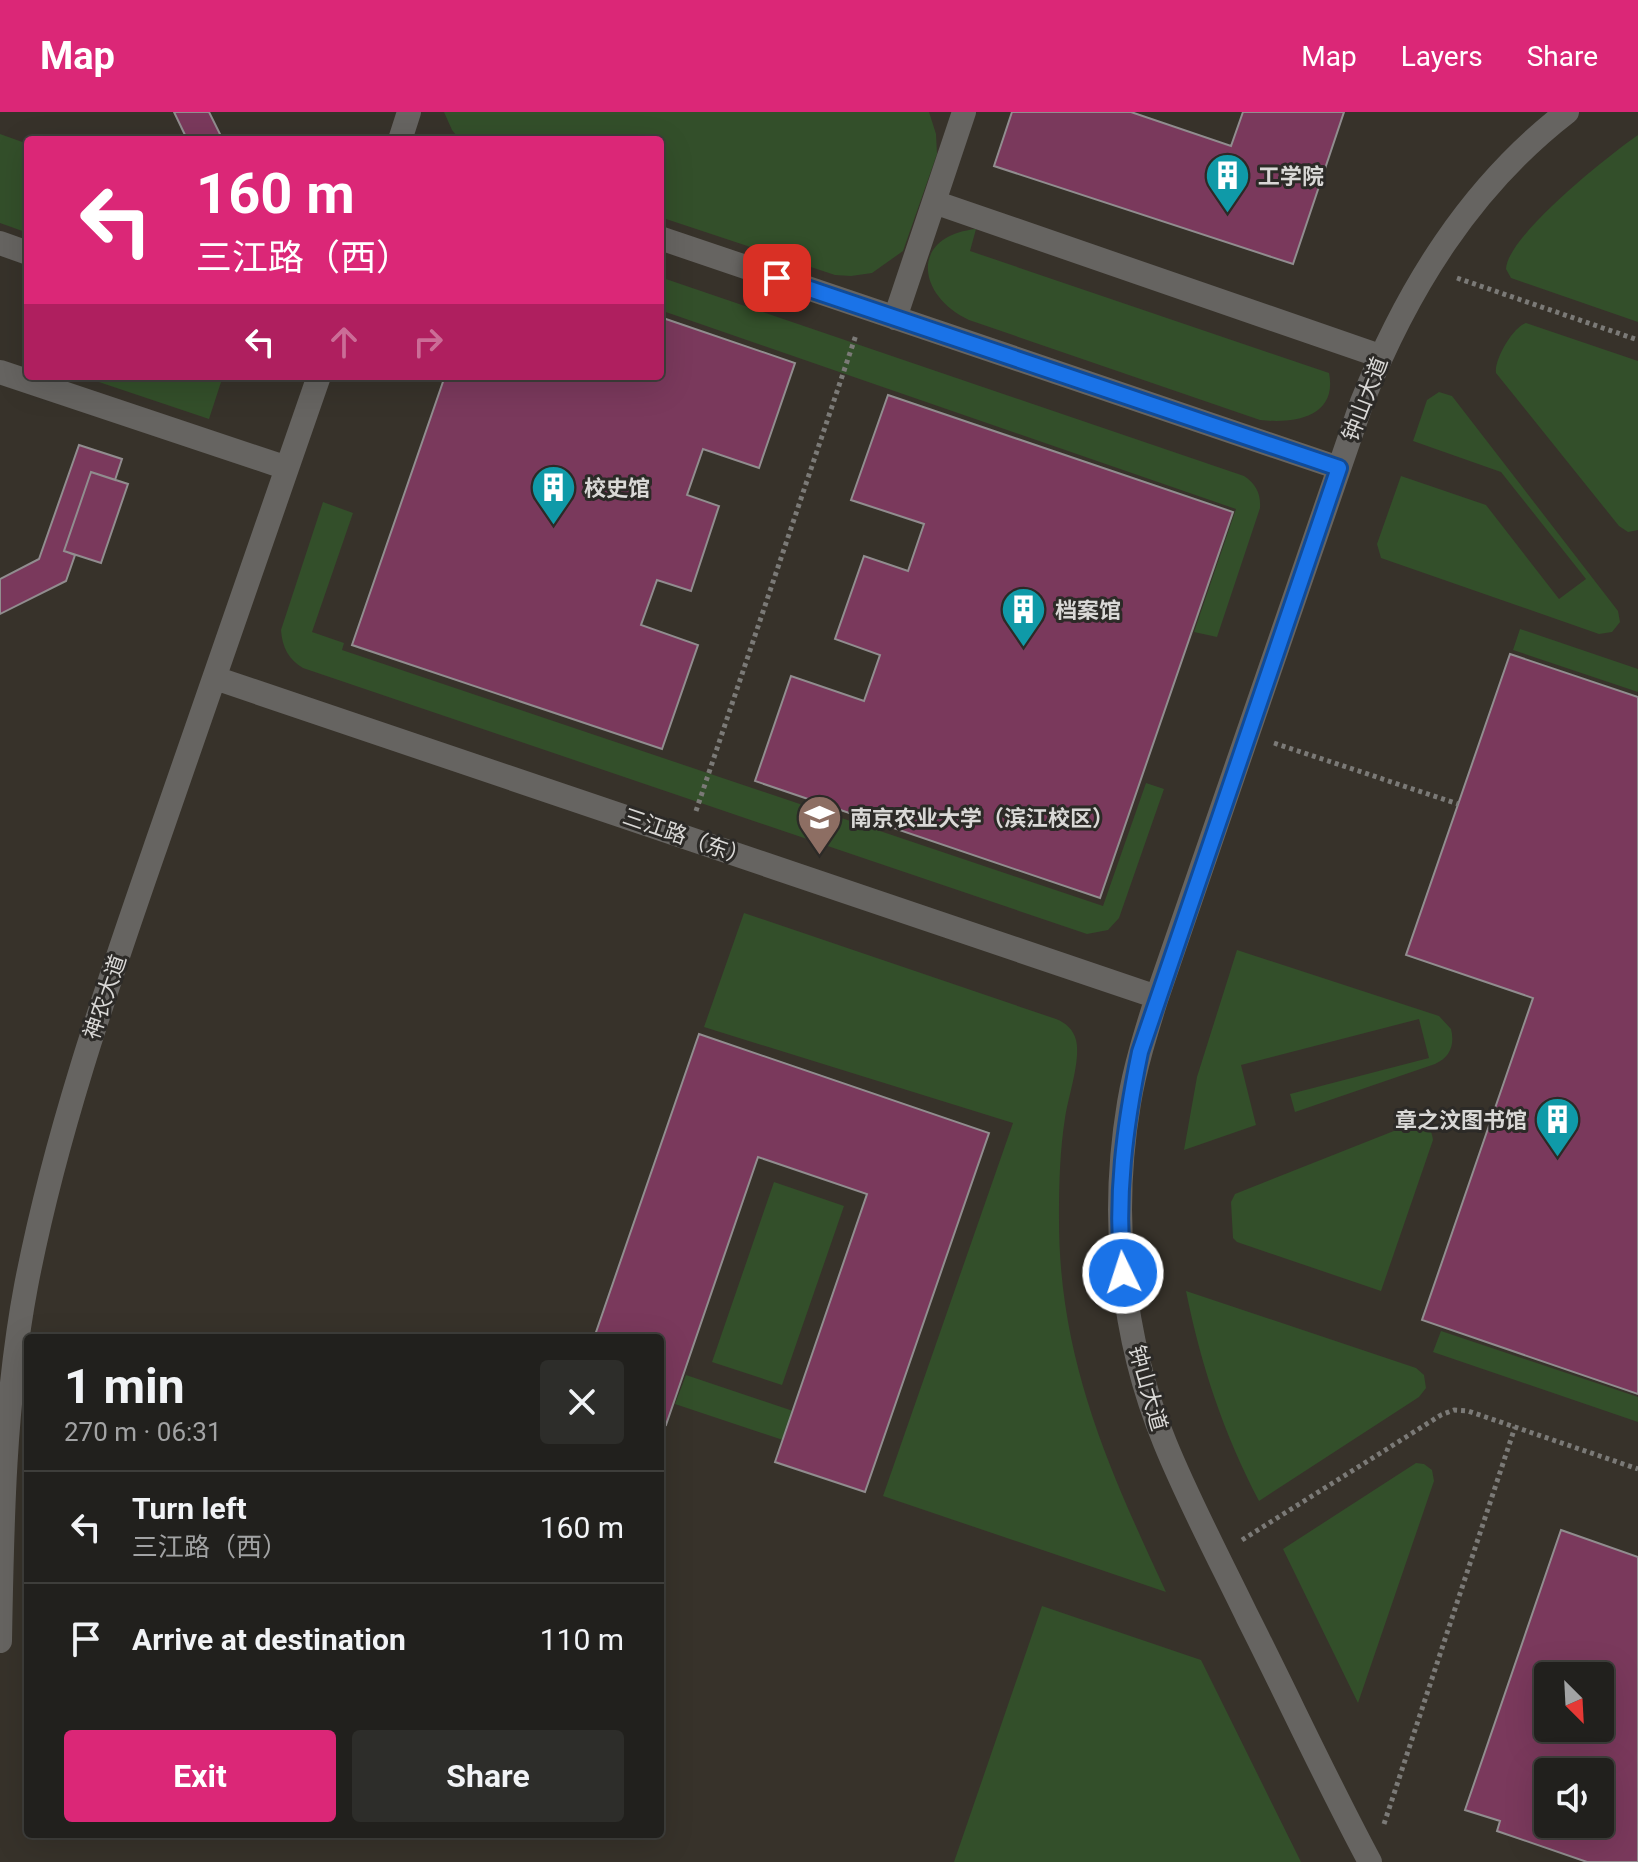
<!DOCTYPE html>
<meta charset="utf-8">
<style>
body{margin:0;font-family:Roboto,"Noto Sans SC",sans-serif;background:#2d2d2a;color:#f1f3f6;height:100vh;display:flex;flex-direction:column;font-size:30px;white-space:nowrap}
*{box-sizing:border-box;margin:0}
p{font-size:26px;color:#a2a3a4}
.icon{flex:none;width:44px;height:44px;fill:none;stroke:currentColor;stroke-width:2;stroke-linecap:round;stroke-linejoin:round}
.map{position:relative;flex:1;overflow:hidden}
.panel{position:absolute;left:24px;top:1222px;width:640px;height:504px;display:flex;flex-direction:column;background:#21201d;border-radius:8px;box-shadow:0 8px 32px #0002,0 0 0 2px #3e3e3b}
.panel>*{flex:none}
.banner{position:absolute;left:24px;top:24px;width:640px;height:244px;border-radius:8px;box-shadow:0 8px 32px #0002,0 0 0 2px #3e3e3b;background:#db2777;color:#fff;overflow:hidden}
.needle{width:52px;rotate:156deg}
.controls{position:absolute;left:1534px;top:1550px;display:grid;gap:16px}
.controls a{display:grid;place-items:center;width:80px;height:80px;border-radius:8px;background:#21201d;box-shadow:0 8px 32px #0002,0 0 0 2px #3e3e3b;font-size:40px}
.pin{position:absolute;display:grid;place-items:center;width:68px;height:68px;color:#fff;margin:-34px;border-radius:16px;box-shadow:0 4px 12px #0006}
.me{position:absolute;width:88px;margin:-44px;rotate:356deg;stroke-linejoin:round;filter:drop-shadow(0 0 6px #0008)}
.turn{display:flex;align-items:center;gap:28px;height:168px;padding:0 40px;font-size:36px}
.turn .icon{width:104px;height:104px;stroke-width:2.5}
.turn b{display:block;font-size:56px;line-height:68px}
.lanes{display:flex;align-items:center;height:76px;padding:0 40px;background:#0003;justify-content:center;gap:40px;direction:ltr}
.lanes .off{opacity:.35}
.round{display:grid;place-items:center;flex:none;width:84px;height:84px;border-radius:8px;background:#2d2d2a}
.headline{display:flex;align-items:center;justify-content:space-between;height:136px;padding:0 40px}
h1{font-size:48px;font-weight:700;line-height:60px}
.button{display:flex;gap:16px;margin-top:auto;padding:16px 40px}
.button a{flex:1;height:92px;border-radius:8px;background:#db2777;color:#fff;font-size:32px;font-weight:700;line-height:92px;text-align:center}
.button a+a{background:#2d2d2a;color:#f1f3f6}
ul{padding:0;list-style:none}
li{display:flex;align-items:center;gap:24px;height:112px;padding:0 40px;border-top:2px solid #3e3e3b}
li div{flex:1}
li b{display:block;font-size:30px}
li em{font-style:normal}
header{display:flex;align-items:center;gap:48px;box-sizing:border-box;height:112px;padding:0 40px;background:#db2777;color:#fff}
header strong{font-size:38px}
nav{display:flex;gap:44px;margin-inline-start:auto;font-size:28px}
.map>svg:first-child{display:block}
.built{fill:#37322a;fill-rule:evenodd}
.green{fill:#334f2a}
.building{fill:#7a395c;stroke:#918d8f;stroke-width:2;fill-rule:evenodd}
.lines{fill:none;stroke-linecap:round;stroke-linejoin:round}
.path{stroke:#7b7a77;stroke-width:5;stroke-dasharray:4 4;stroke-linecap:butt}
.minor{stroke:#666461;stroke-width:24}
.route-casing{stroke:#114b97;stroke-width:20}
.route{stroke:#1a73e8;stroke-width:14}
.labels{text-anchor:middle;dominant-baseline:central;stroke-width:6;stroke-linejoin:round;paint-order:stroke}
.poi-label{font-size:22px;font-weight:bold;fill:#d9d8d6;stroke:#2c2a27;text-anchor:start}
.street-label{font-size:22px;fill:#d9d8d6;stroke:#2c2a27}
</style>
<header>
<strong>Map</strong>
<nav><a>Map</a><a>Layers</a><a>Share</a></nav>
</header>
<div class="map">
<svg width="1638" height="1750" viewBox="0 0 1638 1750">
<rect width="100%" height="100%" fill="#2c2a27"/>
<path class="built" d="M0 0H1638V1750H0ZM28 28H660V264H28ZM28 1226H660V1722H28ZM1548 1564H1600V1616H1548ZM1548 1660H1600V1712H1548Z"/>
<path class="green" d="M444 0H929L936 22 937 42 903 139 872 161 851 164 835 163 660 105V28H460L452 18Z
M0 22 28 32V121L0 111Z
M1638 23V210L1511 166 1506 157C1507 124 1609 43 1638 23Z
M976 117 970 139 1329 261C1338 306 1292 312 1260 308L969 208C916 183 910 124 976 117Z
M660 165 1244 364C1256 372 1261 382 1260 396L1217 525 1194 520 1236 397 660 198Z
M1526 211 1638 249V418L1628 420 1619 414 1496 261C1494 248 1513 215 1526 211Z
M81 264H223L209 307Z
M1439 280 1452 284 1618 499 1620 510 1612 520 1599 522 1381 446 1377 432 1401 364 1486 393 1559 487 1586 467 1501 360 1413 329 1427 288Z
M323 390 353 401 312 520 344 531 342 538 1103 794 1146 671 1164 677 1119 806 1108 818 1087 822 303 556C289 548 282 535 281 518Z
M1520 517 1638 557V580L1513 538Z
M744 801 1056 907C1066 911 1073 917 1076 928 1081 948 1068 985 1065 1006 1060 1038 1059 1071 1059 1103 1058 1246 1108 1355 1166 1480L883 1384 1013 1011 704 915Z
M1237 838 1439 904 1451 917C1455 933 1450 945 1435 952L1295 1000 1290 982 1429 946 1419 907 1241 953 1256 1013 1184 1038 1197 965Z
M1414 1011C1426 1010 1432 1017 1433 1028L1381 1179 1237 1130 1233 1126 1231 1090 1235 1082Z
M774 1070 844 1094 782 1273 712 1250Z
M1186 1179 1416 1256 1424 1263 1426 1276 1419 1285 1259 1389C1224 1322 1201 1254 1186 1179Z
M1441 1219 1638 1285V1310L1433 1240Z
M686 1263 793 1299 783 1328 675 1292Z
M1416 1351 1424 1352 1432 1358 1434 1369 1358 1591 1283 1437Z
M1042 1494 1201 1548 1301 1750H954Z"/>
<path class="building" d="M174 0H209L220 22 218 28H184L185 23Z
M1012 0H1131L1231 34 1243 0H1344L1293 152 994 54Z
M660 205 795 251 759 356 703 337 687 383 719 394 691 479 657 468 641 513 698 533 662 637 352 533 445 264H660Z
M888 283 1233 400 1100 786 755 669 791 564 864 589 880 543 835 527 864 444 908 459 924 412 851 388Z
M79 333 122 347 115 368 91 360 64 439 75 443 66 469 0 502V467L39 447Z
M91 360 128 372 101 451 64 439Z
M1510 542 1638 585V1282L1422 1208 1533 886 1406 843Z
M699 922 989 1021 865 1380 775 1350 867 1082 758 1045 666 1313 660 1311V1226H594Z
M1561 1418 1638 1445V1750H1587L1497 1719 1500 1709 1465 1698ZM1548 1564H1600V1616H1548ZM1548 1660H1600V1712H1548Z"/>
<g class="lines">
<path class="path" d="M1457 166 1638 228
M1274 631 1458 692
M696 699 856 223
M1242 1428 1441 1303 1454 1298 1468 1299 1638 1357
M1384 1712 1515 1315"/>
<path class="minor" d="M400 28 409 0
M934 90 1380 244
M660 126 1339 356
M0 131 28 141
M895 206 964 0
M0 260 287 356
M215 566 1157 885
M0 1529C2 1411 4 1291 26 1174 56 1018 109 869 161 719 214 568 266 416 319 264
M1370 1750C1327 1670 1289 1587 1248 1506 1220 1448 1189 1390 1165 1331 1121 1224 1110 1104 1129 991 1135 955 1146 920 1157 885L1362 290C1407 177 1470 75 1567 0"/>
</g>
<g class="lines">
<defs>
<path id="route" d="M777 166 1339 356 1140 940C1125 1013 1115 1086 1123 1161"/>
</defs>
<use href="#route" class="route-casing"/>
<use href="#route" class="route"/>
</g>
<defs>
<symbol id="building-pin" viewBox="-11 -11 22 30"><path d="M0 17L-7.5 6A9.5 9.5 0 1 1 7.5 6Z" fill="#0f9aa8" stroke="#2c2a27"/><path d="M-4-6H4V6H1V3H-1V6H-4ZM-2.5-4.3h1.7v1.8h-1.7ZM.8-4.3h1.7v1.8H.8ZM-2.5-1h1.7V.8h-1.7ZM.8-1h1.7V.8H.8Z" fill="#fff"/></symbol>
<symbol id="university-pin" viewBox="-11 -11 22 30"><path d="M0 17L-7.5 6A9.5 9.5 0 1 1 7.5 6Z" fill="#8d6e63" stroke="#2c2a27"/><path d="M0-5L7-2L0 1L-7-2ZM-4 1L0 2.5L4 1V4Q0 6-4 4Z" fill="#fff"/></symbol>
</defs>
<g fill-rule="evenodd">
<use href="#building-pin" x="1202" y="38" width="51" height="69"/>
<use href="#building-pin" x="528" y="350" width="51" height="69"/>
<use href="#building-pin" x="998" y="472" width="51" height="69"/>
<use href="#university-pin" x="794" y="680" width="51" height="69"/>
<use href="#building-pin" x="1532" y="982" width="51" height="69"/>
</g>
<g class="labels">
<g class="poi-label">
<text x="1258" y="64">工学院</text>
<text x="584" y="376">校史馆</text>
<text x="1055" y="498">档案馆</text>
<text x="850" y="706">南京农业大学（滨江校区）</text>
<text x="1527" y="1008" text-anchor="end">章之汶图书馆</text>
</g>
<g class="street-label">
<text transform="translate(1365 287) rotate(-69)">钟山大道</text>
<text transform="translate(686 725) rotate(19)">三江路（东）</text>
<text transform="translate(105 885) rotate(-71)">神农大道</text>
<text transform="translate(1148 1276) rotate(74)">钟山大道</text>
</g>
</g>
</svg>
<div class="controls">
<a><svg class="needle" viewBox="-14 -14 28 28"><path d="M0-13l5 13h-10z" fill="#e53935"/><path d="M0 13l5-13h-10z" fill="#a2a3a4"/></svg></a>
<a><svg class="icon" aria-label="sound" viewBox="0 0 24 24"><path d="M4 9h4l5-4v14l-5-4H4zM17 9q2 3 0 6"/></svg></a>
</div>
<div class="pin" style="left:777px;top:166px;background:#d93025"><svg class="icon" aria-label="arrive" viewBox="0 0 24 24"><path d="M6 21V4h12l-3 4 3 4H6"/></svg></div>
<svg class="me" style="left:1123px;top:1161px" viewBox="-20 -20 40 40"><circle r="17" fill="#1a73e8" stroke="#fff" stroke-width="3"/><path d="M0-11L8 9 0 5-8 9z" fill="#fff"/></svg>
<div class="banner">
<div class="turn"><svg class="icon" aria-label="left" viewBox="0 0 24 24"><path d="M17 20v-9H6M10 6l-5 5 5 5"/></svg><div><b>160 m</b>三江路（西）</div></div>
<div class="lanes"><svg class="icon" aria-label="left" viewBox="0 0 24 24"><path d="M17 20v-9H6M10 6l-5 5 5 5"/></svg><svg class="icon off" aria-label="ahead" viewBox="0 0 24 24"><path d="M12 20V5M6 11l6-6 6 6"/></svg><svg class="icon off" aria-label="right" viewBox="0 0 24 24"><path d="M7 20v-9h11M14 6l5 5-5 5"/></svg></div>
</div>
<section class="panel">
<div class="headline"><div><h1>1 min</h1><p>270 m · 06:31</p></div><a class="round"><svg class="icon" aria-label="close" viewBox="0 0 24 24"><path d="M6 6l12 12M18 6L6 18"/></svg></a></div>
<ul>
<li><svg class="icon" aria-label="left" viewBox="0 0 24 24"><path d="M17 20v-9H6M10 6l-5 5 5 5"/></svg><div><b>Turn left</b><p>三江路（西）</p></div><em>160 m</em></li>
<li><svg class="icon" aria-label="arrive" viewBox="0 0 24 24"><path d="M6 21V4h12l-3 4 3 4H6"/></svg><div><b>Arrive at destination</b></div><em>110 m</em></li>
</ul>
<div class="button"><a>Exit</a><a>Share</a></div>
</section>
</div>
